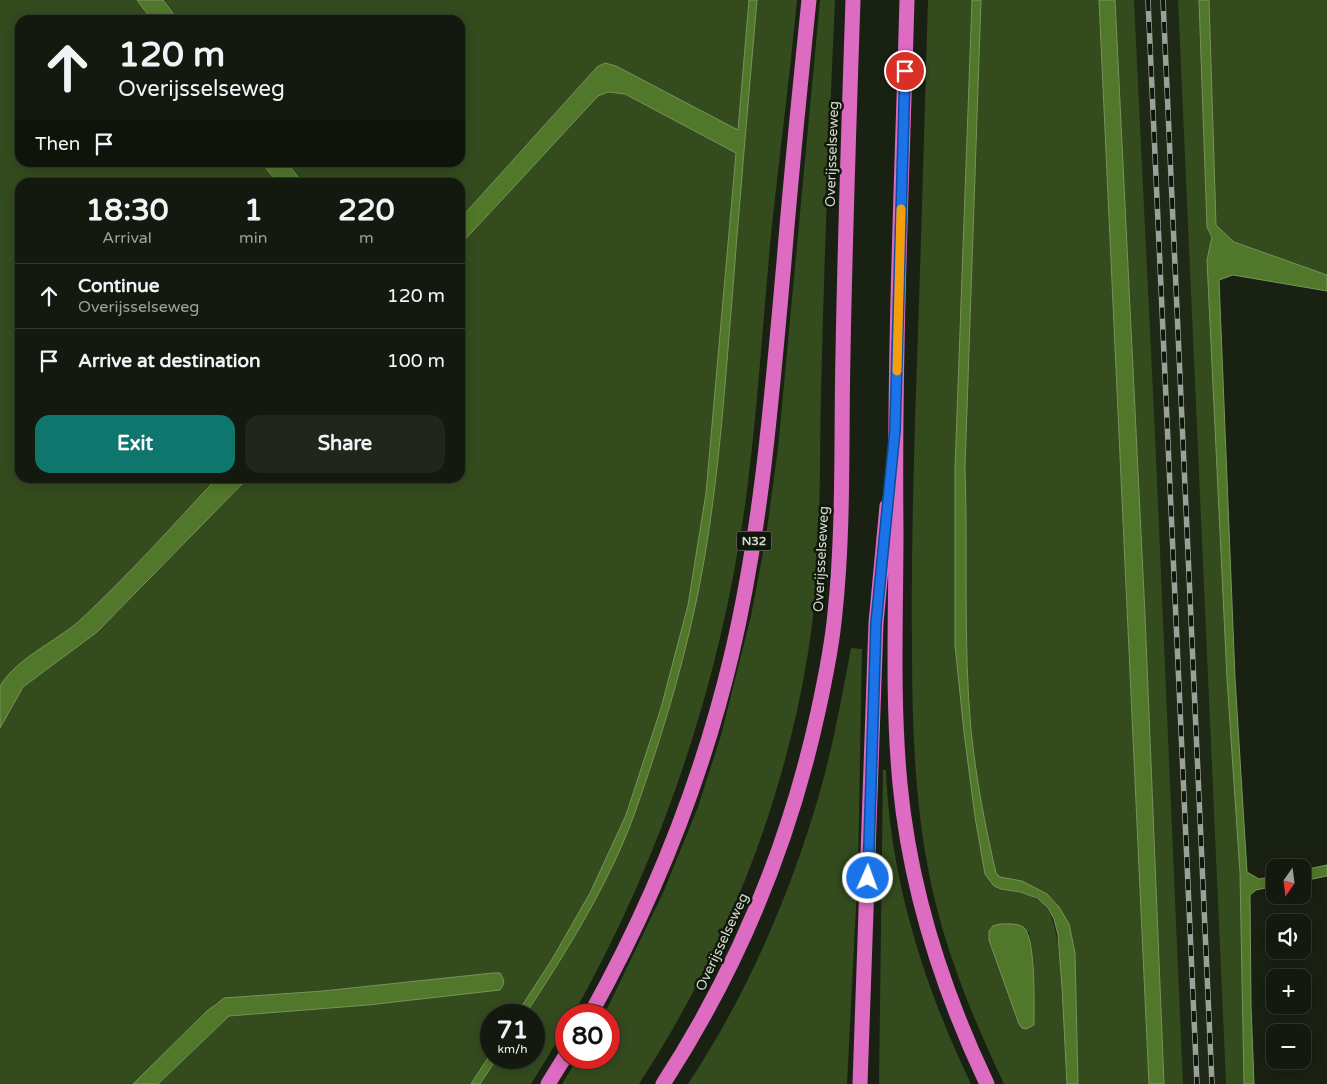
<!DOCTYPE html>
<meta charset="utf-8">
<style>
body{margin:0;font-family:"Varela Round",sans-serif;background:#20261c;color:#f1f3f6;height:100vh;display:flex;flex-direction:column;font-size:19px;white-space:nowrap}
*{box-sizing:border-box;margin:0}
p{font-size:16px;color:#9da09e}
.icon{flex:none;width:28px;height:28px;fill:none;stroke:currentColor;stroke-width:2;stroke-linecap:round;stroke-linejoin:round}
.map{position:relative;flex:1;overflow:hidden}
.panel{position:absolute;left:15px;top:178px;width:450px;height:305px;display:flex;flex-direction:column;background:#13190e;border-radius:15px;box-shadow:0 2px 12px #0003,0 0 0 1px #32382e}
.panel>*{flex:none}
.guide{position:absolute;left:15px;top:15px;width:450px;height:152px;border-radius:15px;box-shadow:0 2px 12px #0003,0 0 0 1px #32382e;background:#13190e;color:#f1f3f6;overflow:hidden}
.needle{width:32px;rotate:194deg}
.tools{position:absolute;left:1266px;top:859px;display:grid;gap:10px}
.tools a{display:grid;place-items:center;width:45px;height:45px;border-radius:10px;background:#13190e;box-shadow:0 2px 12px #0003,0 0 0 1px #32382e;font-size:25px}
.speed{position:absolute;left:480px;top:1004px;display:flex;gap:10px;font-size:25px;font-weight:700;text-align:center}
.speed>*{display:grid;place-content:center;width:65px;height:65px;border-radius:50%;background:#13190e;box-shadow:0 2px 12px #0003,0 0 0 1px #32382e;line-height:1}
.speed small{font-size:12px;font-weight:400}
.speed .limit{border:8px solid #d22;background:#fff;color:#111}
.pin{position:absolute;display:grid;place-items:center;width:42px;height:42px;color:#fff;margin:-21px;border:2px solid #fff;border-radius:50%;box-shadow:0 1px 5px #0007}
.me{position:absolute;width:55px;margin:-28px;rotate:2deg;stroke-linejoin:round;filter:drop-shadow(0 0 4px #0008)}
.turn{display:flex;align-items:center;gap:18px;height:105px;padding:0 20px;font-size:22px}
.turn .icon{width:65px;height:65px;stroke-width:2.5}
.turn b{display:block;font-size:35px;line-height:42px}
.then{display:flex;align-items:center;height:48px;padding:0 20px;background:#0003;gap:10px;font-size:19px}
.eta{display:flex;justify-content:space-evenly;align-items:center;height:85px;text-align:center}
.eta b{font-size:30px;font-weight:700;line-height:35px}
.cta{display:flex;gap:10px;margin-top:auto;padding:10px 20px}
.cta a{flex:1;height:58px;border-radius:15px;background:#0f766e;color:#fff;font-size:20px;font-weight:700;line-height:58px;text-align:center}
.cta a+a{background:#20261c;color:#f1f3f6}
ul{padding:0;list-style:none}
li{display:flex;align-items:center;gap:15px;height:65px;padding:0 20px;border-top:1px solid #32382e}
li div{flex:1}
li b{display:block;font-size:19px}
li em{font-style:normal}
.map>svg:first-child{display:block}
.built{fill:#1f2a16}
.green{fill:#344b1e;fill-rule:evenodd}
.water{fill:#51772b;stroke:#78945c}
.lines{fill:none;stroke-linecap:round;stroke-linejoin:round}
.highway{stroke:#dd6bc2;stroke-width:15}
.rail-casing{stroke:#9aa196;stroke-width:5.5}
.rail{stroke:#10170a;stroke-width:4;stroke-dasharray:11;stroke-linecap:butt}
.route-casing{stroke:#114b97;stroke-width:12}
.route{stroke:#1a73e8;stroke-width:9}
.slow{stroke:#f59e0b;stroke-width:9}
.labels{text-anchor:middle;dominant-baseline:central;stroke-width:5;stroke-linejoin:round;paint-order:stroke}
.shield{fill:#10170a;stroke:#989e93;stroke-width:1}
.shield-label{font-size:12px;font-weight:bold;fill:#d2d8ce}
.street-label{font-size:14px;fill:#d2d8ce;stroke:#10170a}
</style>
<div class="map">
<svg width="1327" height="1084" viewBox="0 0 1327 1084">
<rect width="100%" height="100%" fill="#192113"/>
<path class="built" d="M1134 0H1178L1226 1084H1183L1155 433Z"/>
<path class="green" d="M0 0H137L152 20H20V162L262 163 277 182H20V478H217L113 589 66 632 37 651 12 671 0 686Z
M163 0H749L738 131 616 66 597 67 460 219V182H302L287 163 460 162V20H178Z
M757 0H797C790 75 780 150 772 225 763 316 758 408 746 498 721 681 663 854 573 1015H566V1027L531 1084H480L497 1058H534V1015H525C565 953 608 885 634 815 658 748 680 677 695 607 716 510 723 410 731 312 739 208 748 104 757 0Z
M820 0H835C829 131 824 263 821 394 819 478 822 569 808 653 783 808 724 953 639 1084H562L578 1058H609V1015H604L663 893 698 807 721 735 751 616 766 537 778 448Z
M928 0H972L955 469V645L975 817 1001 889C1018 892 1034 894 1046 907 1065 927 1065 1051 1067 1084H1004C977 1027 953 970 937 909 915 822 912 735 912 646 911 570 913 495 915 420 920 280 924 140 928 0ZM989 931 1029 932 1032 953 1034 1025 1019 1024 989 940Z
M981 0H1099L1149 1084H1078L1075 953 1069 924 1022 881 1000 877 996 873C985 826 976 778 971 730 963 643 968 555 965 467Z
M1115 0H1134L1155 433 1183 1084H1164L1145 615Z
M1178 0H1199L1207 227 1212 237 1207 260 1240 873 1244 1084H1226Z
M1209 0H1327V275L1234 242 1216 225Z
M608 92 625 94 736 153 706 493 688 605 661 708 626 815 590 893 551 961 516 1015H491V1053L471 1084H158L229 1016 368 1005 499 990C505 983 505 981 500 973L217 1002 133 1084H0V728L23 687 97 632 248 478H460V245L598 96Z
M851 648 862 649 858 868 847 1084H688C747 995 792 891 821 788 834 742 842 695 851 648Z
M883 770H886C890 879 924 986 971 1084H879Z"/>
<path class="water" d="M137 0H163L178 20H152Z
M749 0H757C748 104 739 208 731 312 723 410 716 510 695 607 680 677 658 748 634 815 609 884 565 954 525 1015H516L551 961 590 893 626 815 661 708 688 605 706 493 736 153 625 94 608 92 598 96 460 245V219L597 67 605 63 616 66 738 130Z
M972 0H981L965 467C968 555 963 643 971 730 976 778 985 826 996 873L1000 877 1022 881 1047 894 1059 907 1069 924 1075 953 1078 1084H1067L1062 986 1058 935 1054 919 1048 908 1037 898 1020 892 1001 889 994 886 985 874 975 817 964 732 955 645V469Z
M1099 0H1115L1145 615 1164 1084H1149Z
M1199 0H1209L1216 225 1234 242 1327 275V291L1233 275 1219 280 1235 678 1247 872 1259 879 1275 876V886L1256 890 1250 895 1251 1005 1254 1084H1244L1240 873 1227 678 1207 260 1212 237 1207 227Z
M262 163H287L302 182H277Z
M217 478H248L97 632 23 687 0 728V686C18 657 54 643 79 621 128 576 172 526 217 478Z
M1327 865V876L1303 881V870Z
M1000 924C1007 924 1017 923 1023 927 1036 934 1034 1008 1034 1025L1026 1029 1022 1028 1019 1024 989 940V931L993 926Z
M493 973H500C505 981 505 983 500 990L368 1005 229 1016 158 1084H133L207 1011 224 998 323 991Z
M491 1053V1058H497L480 1084H471Z"/>
<g class="lines">
<path class="highway" d="M907 0C902 177 894 353 896 530 896 614 892 700 900 784 910 889 942 989 987 1084
M590 1015C653 902 702 780 732 653 762 525 772 394 784 262 791 175 800 87 809 0
M548 1084 566 1055
M663 1084C737 970 789 845 818 712 825 680 832 646 835 613 844 527 841 440 843 354 845 236 849 118 853 0
M860 1084 876 623 887 506"/>
<defs>
<path id="rail" d="M1148 0 1197 1084
M1163 0 1212 1084"/>
</defs>
<use href="#rail" class="rail-casing"/>
<use href="#rail" class="rail"/>
</g>
<g class="lines">
<defs>
<path id="route" d="M868 878 876 623 895 430 905 71"/>
</defs>
<use href="#route" class="route-casing"/>
<use href="#route" class="route"/>
<path class="slow" d="M897 371 901 209"/>
</g>
<g class="labels">
<rect class="shield" x="736.5" y="531.5" width="35" height="19" rx="4"/>
<g class="shield-label">
<text x="754" y="541">N32</text>
</g>
<g class="street-label">
<text transform="translate(832 154) rotate(-88)">Overijsselseweg</text>
<text transform="translate(821 559) rotate(-87)">Overijsselseweg</text>
<text transform="translate(722 942) rotate(-65)">Overijsselseweg</text>
</g>
</g>
</svg>
<div class="tools">
<a><svg class="needle" viewBox="-14 -14 28 28"><path d="M0-13l5 13h-10z" fill="#e53935"/><path d="M0 13l5-13h-10z" fill="#9da09e"/></svg></a>
<a><svg class="icon" aria-label="sound" viewBox="0 0 24 24"><path d="M4 9h4l5-4v14l-5-4H4zM17 9q2 3 0 6"/></svg></a>
<a>+</a>
<a>−</a>
</div>
<div class="speed"><div>71<small>km/h</small></div><div class="limit">80</div></div>
<div class="pin" style="left:905px;top:71px;background:#d93025"><svg class="icon" aria-label="arrive" viewBox="0 0 24 24"><path d="M6 21V4h12l-3 4 3 4H6"/></svg></div>
<svg class="me" style="left:868px;top:878px" viewBox="-20 -20 40 40"><circle r="17" fill="#1a73e8" stroke="#fff" stroke-width="3"/><path d="M0-11L8 9 0 5-8 9z" fill="#fff"/></svg>
<div class="guide">
<div class="turn"><svg class="icon" aria-label="ahead" viewBox="0 0 24 24"><path d="M12 20V5M6 11l6-6 6 6"/></svg><div><b>120 m</b>Overijsselseweg</div></div>
<div class="then">Then<svg class="icon" aria-label="arrive" viewBox="0 0 24 24"><path d="M6 21V4h12l-3 4 3 4H6"/></svg></div>
</div>
<section class="panel">
<div class="eta">
<div><b>18:30</b><p>Arrival</p></div>
<div><b>1</b><p>min</p></div>
<div><b>220</b><p>m</p></div>
</div>
<ul>
<li><svg class="icon" aria-label="ahead" viewBox="0 0 24 24"><path d="M12 20V5M6 11l6-6 6 6"/></svg><div><b>Continue</b><p>Overijsselseweg</p></div><em>120 m</em></li>
<li><svg class="icon" aria-label="arrive" viewBox="0 0 24 24"><path d="M6 21V4h12l-3 4 3 4H6"/></svg><div><b>Arrive at destination</b></div><em>100 m</em></li>
</ul>
<div class="cta"><a>Exit</a><a>Share</a></div>
</section>
</div>
